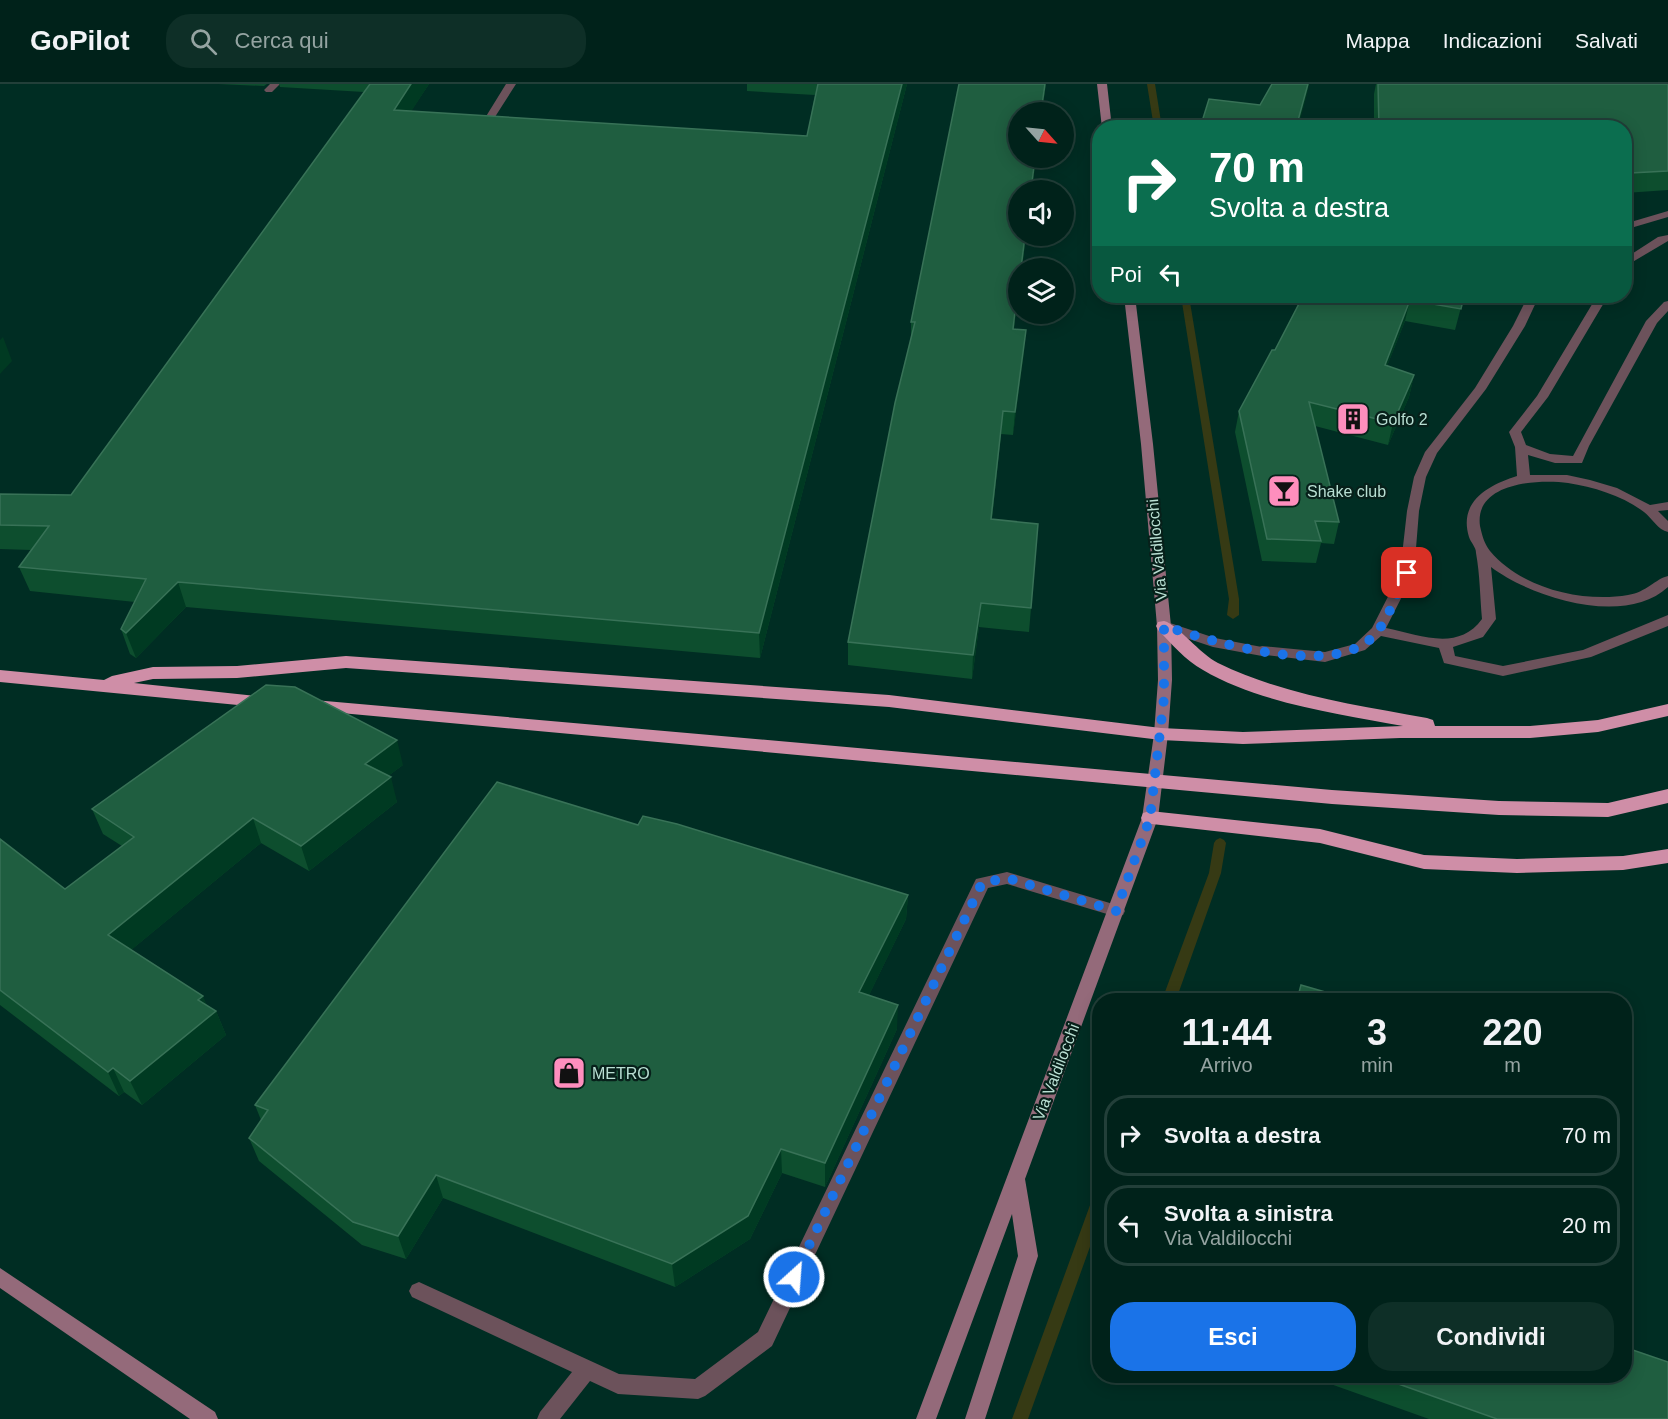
<!DOCTYPE html>
<html lang="it">
<style>
body{margin:0;font-family:Helvetica,sans-serif;background:#0e2f27;color:#f1f3f6;height:100vh;display:flex;flex-direction:column;font-size:22px;white-space:nowrap}
*{box-sizing:border-box;margin:0}
p{font-size:20px;color:#95a4a2}
.icon{flex:none;width:33px;height:33px;fill:none;stroke:currentColor;stroke-width:2;stroke-linecap:round;stroke-linejoin:round}
.map{position:relative;flex:1;overflow:hidden}
.panel{position:absolute;left:1092px;top:909px;width:540px;height:390px;display:flex;flex-direction:column;background:#00221a;border-radius:24px;box-shadow:0 3px 15px #0003,0 0 0 2px #223f39}
.panel>*{flex:none}
.top-card{position:absolute;left:1092px;top:36px;width:540px;height:183px;border-radius:24px;box-shadow:0 3px 15px #0003,0 0 0 2px #223f39;background:#0b6e4f;color:#fff;overflow:hidden}
.needle{width:39px;rotate:117deg}
.controls{position:absolute;left:1008px;top:18px;display:grid;gap:12px}
.controls a{display:grid;place-items:center;width:66px;height:66px;border-radius:50%;background:#00221a;box-shadow:0 3px 15px #0003,0 0 0 2px #223f39;font-size:30px}
.pin{position:absolute;display:grid;place-items:center;width:51px;height:51px;color:#fff;margin:-26px;border-radius:12px;box-shadow:0 3px 9px #0006}
.me{position:absolute;width:66px;margin:-33px;rotate:26deg;stroke-linejoin:round;filter:drop-shadow(0 0 4px #0008)}
.turn{display:flex;align-items:center;gap:21px;height:126px;padding:0 18px;font-size:27px}
.turn .icon{width:78px;height:78px;stroke-width:2.5}
.turn b{display:block;font-size:42px;line-height:51px}
.then{display:flex;align-items:center;height:57px;padding:0 18px;background:#0003;gap:12px;font-size:22px}
.eta{display:flex;justify-content:space-evenly;align-items:center;height:102px;text-align:center}
.eta b{font-size:36px;font-weight:700;line-height:42px}
.button{display:flex;gap:12px;margin-top:auto;padding:12px 18px}
.button a{flex:1;height:69px;border-radius:24px;background:#1a73e8;color:#fff;font-size:24px;font-weight:700;line-height:69px;text-align:center}
.button a+a{background:#0e2f27;color:#f1f3f6}
ul{padding:0;list-style:none}
li{display:flex;align-items:center;gap:18px;height:81px;margin:0 12px 9px;padding:0 6px;border:3px solid #223f39;border-radius:24px}
li div{flex:1}
li b{display:block;font-size:22px}
li em{font-style:normal}
header{display:flex;align-items:center;gap:36px;box-sizing:border-box;height:84px;padding:0 30px;background:#00221a;border-bottom:2px solid #223f39}
header strong{font-size:28px}
nav{display:flex;gap:33px;margin-inline-start:auto;font-size:21px}
.search{width:420px;height:54px;background:#0e2f27;display:flex;align-items:center;gap:15px;box-sizing:border-box;padding:0 21px;border-radius:24px;color:#95a4a2;font-size:22px}
.map>svg:first-child{display:block}
.lines{fill:none;stroke-linecap:round;stroke-linejoin:round}
.stream{fill:#363a14;fill-rule:evenodd}
.service{fill:#6c525b;fill-rule:evenodd}
.minor{fill:#6c525b;fill-rule:evenodd}
.secondary{fill:#946a7a;fill-rule:evenodd}
.motorway{fill:#cf8ea7;fill-rule:evenodd}
.wall{fill:#0d4e2e}
.shaded-wall{fill:#003a22}
.building{fill:#1f5e40;stroke:#387257;stroke-width:1.5}
.route{stroke:#1a73e8;stroke-width:10;stroke-dasharray:0 18}
.labels{text-anchor:middle;dominant-baseline:central;stroke-width:4.5;stroke-linejoin:round;paint-order:stroke}
.poi-label{font-size:16px;fill:#b9dfd3;stroke:#07201a;text-anchor:start}
.street-label{font-size:16px;fill:#b9dfd3;stroke:#07201a}
</style>
<header>
<strong>GoPilot</strong>
<div class="search"><svg class="icon" aria-label="search" viewBox="0 0 24 24"><circle cx="10" cy="10" r="6"/><path d="M15 15l6 6"/></svg>Cerca qui</div>
<nav><a>Mappa</a><a>Indicazioni</a><a>Salvati</a></nav>
</header>
<div class="map">
<svg width="1668" height="1335" viewBox="0 0 1668 1335">
<rect width="100%" height="100%" fill="#002d23"/>
<g class="lines">
<path class="stream" d="M1147 0H1155L1162 44H1154Z
M1181 212H1189L1239 515V531L1233 535 1227 531 1229 515Z
M1220 754 1224 756 1226 759 1221 789 1176 916H1162L1209 789 1214 759 1216 756Z
M1100 1107V1135L1028 1335H1012L1093 1113 1095 1108Z"/>
<path class="service" d="M506 0H516L493 36H487L485 34Z
M1668 127V133L1624 146V140Z
M1668 151V157L1624 183V175L1658 153Z
M1528 212H1539L1525 242 1486 305 1437 369 1426 393 1419 427 1414 489 1386 544C1420 551 1458 568 1482 535 1480 513 1480 491 1476 469 1476 463 1471 459 1469 453 1458 417 1489 401 1517 392L1515 363 1509 348 1537 312 1597 212H1608L1548 313 1521 348 1526 361 1550 370 1573 372 1646 237 1664 218 1668 217V227L1657 239 1589 362 1582 379H1555L1528 371 1530 391H1567L1590 396 1617 404 1650 421 1668 418V426L1658 427 1668 437V448C1658 446 1652 434 1644 428 1623 412 1594 403 1568 399 1539 395 1474 398 1480 442 1482 451 1484 459 1490 467 1521 504 1582 519 1628 511 1647 508 1655 495 1668 492V503C1625 543 1532 514 1491 483L1496 535 1483 553 1453 563 1455 572 1503 582 1583 566 1668 531V542L1591 573 1503 592 1444 579 1439 564 1381 552 1365 566 1325 578 1257 570 1255 567 1257 564 1262 562 1325 568 1355 560 1372 544 1400 489 1407 427 1414 393 1425 368 1475 304 1513 242Z
M1007 788 1123 823 1125 827 1123 831 1117 833 1007 800 988 804 772 1262 705 1312 698 1315 618 1310 590 1297 560 1335H537L540 1328 572 1288 412 1213 409 1207 412 1201 419 1198 619 1290 695 1295 758 1248 974 799 976 795Z"/>
<path class="minor" d="M270 0H280L272 8H266L264 6Z
M1164 537 1215 554 1267 564 1269 567 1262 572 1213 563 1159 545 1157 542Z"/>
<path class="secondary" d="M1097 0H1107L1112 44H1102Z
M1124 212H1135L1153 360 1171 542 1172 596 1168 650 1158 734 1025 1095 1038 1172 985 1335H965L1018 1172 1012 1130 936 1335H916L1142 734 1154 650 1158 596 1157 542 1141 360Z
M0 1184 215 1328 218 1335H190L0 1204Z"/>
<path class="motorway" d="M1164 537C1177 540 1200 570 1218 579 1284 611 1355 621 1427 634L1433 636 1435 642H1530L1598 636 1668 620V632L1598 648 1530 654H1400L1243 660 1161 656 889 623 346 584 237 594 153 595 134 599 274 614 277 618 274 622 268 624 0 598V586L104 596 112 592 153 583 237 582 346 572 889 611 1161 644 1243 648 1403 642C1339 630 1259 619 1203 586 1185 576 1172 560 1158 546L1156 542 1158 538Z
M314 616 1332 706 1499 717 1608 719 1668 705V719L1608 733 1499 731 1332 720 308 626 305 622 308 618Z
M1150 727 1320 745 1424 771 1517 775 1623 772 1668 765V779L1623 786 1517 789 1424 785 1320 759 1143 739 1141 734 1143 729Z"/>
</g>
<path class="wall" d="M218 0H267L264 2Z
M279 0H429L411 27 807 52 815 11 747 7V0H907L760 574 186 523 136 574 130 570 121 545 135 518 30 507 19 483 31 466 0 465V410L71 411 364 8 280 3Z
M959 0H1046L1042 28H1018V74H1036L1022 184H1018V209L1014 245 1026 246 1013 351 1001 350 992 435 1031 524 1029 548 979 543 972 595 848 581V558L911 254V238Z
M1376 0H1668V106L1625 109 1624 110V44H1374V10Z
M1282 212H1464L1455 246 1405 237 1387 282 1414 291 1409 313 1388 361 1315 342 1339 438 1334 460 1321 459 1316 479 1262 477 1235 348 1239 327 1275 266 1301 215Z
M403 681 388 692 397 718 309 787 261 759 131 866 207 921 216 927 226 951 142 1021 124 1008 119 1012 0 921V755L65 805 122 762 103 750 92 725Z
M638 741 908 811 906 835 869 911 897 945 825 1103 782 1089 750 1155 675 1203 443 1114 406 1175 362 1161 259 1077 249 1054 261 1036 255 1021Z
M1308 1292H1624L1668 1335H1429Z"/>
<path class="shaded-wall" d="M411 0H429L398 48 394 26Z
M902 0H907L760 574 759 549Z
M1045 0H1046L1042 28H1041Z
M1308 0H1309L1308 6 1298 44H1296Z
M1035 74H1036L1032 106H1031Z
M1025 152H1026L1022 184H1021Z
M1018 201V209L1011 267 1013 245Z
M1410 216 1405 237 1379 302 1385 281Z
M1026 246 1024 269 1013 351 1015 328Z
M3 253 12 277 0 290V256Z
M1414 291 1409 313 1388 361 1393 339Z
M1003 327 1001 350 989 459 991 435Z
M178 498 186 523 136 574 126 549Z
M981 519 979 543 972 595 973 571Z
M397 656 403 681 372 704 365 680Z
M391 693 397 718 309 787 301 762Z
M253 734 261 759 119 876 108 851Z
M908 811 906 835 859 932V908Z
M203 912 211 931 216 927 226 951 142 1021 130 997 198 916Z
M898 921 897 945 825 1103V1079Z
M113 984 124 1008 119 1012 108 988Z
M781 1065 782 1089 750 1155 675 1203 672 1180Z
M436 1091 443 1114 406 1175 398 1152Z"/>
<path class="building" d="M370 0H411L394 26 807 52 818 0H902L759 549 178 498 126 549 121 545 146 495 19 483 49 442 0 441V410L71 411Z
M959 0H1045L1041 28H1018V74H1035L1031 106H1018V152H1025L1021 184H1018V201L1013 245 1026 246 1015 328 1003 327 991 435 1038 440 1031 524 981 519 973 571 848 558 895 319 915 238H911Z
M1272 0H1308L1296 44H1200L1209 15 1260 21Z
M1378 0H1668V87L1630 89V94L1624 93V44H1379Z
M1303 212H1464L1461 225 1410 216 1385 281 1414 291 1393 339 1309 318 1339 438 1315 437 1321 457 1267 455 1239 327 1272 266H1275Z
M266 601 295 603 397 656 365 680 391 693 301 762 253 734 108 851 203 912 198 916 216 927 130 997 113 984 108 988 0 906V755L65 805 134 753 92 725Z
M497 698 638 741 643 732 677 740 908 811 859 908 898 921 825 1079 781 1065 748 1132 672 1180 436 1091 398 1152 353 1138 249 1054 268 1026 255 1021Z
M1301 901 1353 916H1297Z
M1624 1263 1668 1278V1335H1497L1376 1292H1624Z"/>
<g class="lines">
<path class="route" d="M794 1193 982 799 1007 794 1116 827 1150 734 1164 614V542C1214 558 1341 598 1378 547 1390 530 1398 507 1407 489"/>
</g>
<defs>
<symbol id="building-square" viewBox="-11 -11 22 22"><rect x="-9" y="-9" width="18" height="18" rx="4" fill="#fe8ebd" stroke="#07201a"/><path d="M-4-6H4V6H1V3H-1V6H-4ZM-2.5-4.3h1.7v1.8h-1.7ZM.8-4.3h1.7v1.8H.8ZM-2.5-1h1.7V.8h-1.7ZM.8-1h1.7V.8H.8Z" fill="#111"/></symbol>
<symbol id="bar-square" viewBox="-11 -11 22 22"><rect x="-9" y="-9" width="18" height="18" rx="4" fill="#fe8ebd" stroke="#07201a"/><path d="M-6-5H6L.8 .8V4.5H3.5V6h-7V4.5H-.8V.8Z" fill="#111"/></symbol>
<symbol id="shop-square" viewBox="-11 -11 22 22"><rect x="-9" y="-9" width="18" height="18" rx="4" fill="#fe8ebd" stroke="#07201a"/><path d="M-5-2.5h2.3a2.7 3.5 0 0 1 5.4 0H5L5.5 6h-11ZM-1.5-2.5h3a1.5 2.3 0 0 0-3 0Z" fill="#111"/></symbol>
</defs>
<g fill-rule="evenodd">
<use href="#building-square" x="1334" y="316" width="38" height="38"/>
<use href="#bar-square" x="1265" y="388" width="38" height="38"/>
<use href="#shop-square" x="550" y="970" width="38" height="38"/>
</g>
<g class="labels">
<g class="poi-label">
<text x="1376" y="335">Golfo 2</text>
<text x="1307" y="407">Shake club</text>
<text x="592" y="989">METRO</text>
</g>
<g class="street-label">
<text transform="translate(1157 466) rotate(-95)">Via Valdilocchi</text>
<text transform="translate(1056 988) rotate(-69)">Via Valdilocchi</text>
</g>
</g>
</svg>
<div class="controls">
<a><svg class="needle" viewBox="-14 -14 28 28"><path d="M0-13l5 13h-10z" fill="#e53935"/><path d="M0 13l5-13h-10z" fill="#95a4a2"/></svg></a>
<a><svg class="icon" aria-label="sound" viewBox="0 0 24 24"><path d="M4 9h4l5-4v14l-5-4H4zM17 9q2 3 0 6"/></svg></a>
<a><svg class="icon" aria-label="layers" viewBox="0 0 24 24"><path d="M12 4l9 5-9 5-9-5zM3 14l9 5 9-5"/></svg></a>
</div>
<div class="pin" style="left:1407px;top:489px;background:#d93025"><svg class="icon" aria-label="arrive" viewBox="0 0 24 24"><path d="M6 21V4h12l-3 4 3 4H6"/></svg></div>
<svg class="me" style="left:794px;top:1193px" viewBox="-20 -20 40 40"><circle r="17" fill="#1a73e8" stroke="#fff" stroke-width="3"/><path d="M0-11L8 9 0 5-8 9z" fill="#fff"/></svg>
<div class="top-card">
<div class="turn"><svg class="icon" aria-label="right" viewBox="0 0 24 24"><path d="M7 20v-9h11M14 6l5 5-5 5"/></svg><div><b>70 m</b>Svolta a destra</div></div>
<div class="then">Poi<svg class="icon" aria-label="left" viewBox="0 0 24 24"><path d="M17 20v-9H6M10 6l-5 5 5 5"/></svg></div>
</div>
<section class="panel">
<div class="eta">
<div><b>11:44</b><p>Arrivo</p></div>
<div><b>3</b><p>min</p></div>
<div><b>220</b><p>m</p></div>
</div>
<ul>
<li><svg class="icon" aria-label="right" viewBox="0 0 24 24"><path d="M7 20v-9h11M14 6l5 5-5 5"/></svg><div><b>Svolta a destra</b></div><em>70 m</em></li>
<li><svg class="icon" aria-label="left" viewBox="0 0 24 24"><path d="M17 20v-9H6M10 6l-5 5 5 5"/></svg><div><b>Svolta a sinistra</b><p>Via Valdilocchi</p></div><em>20 m</em></li>
</ul>
<div class="button"><a>Esci</a><a>Condividi</a></div>
</section>
</div>
